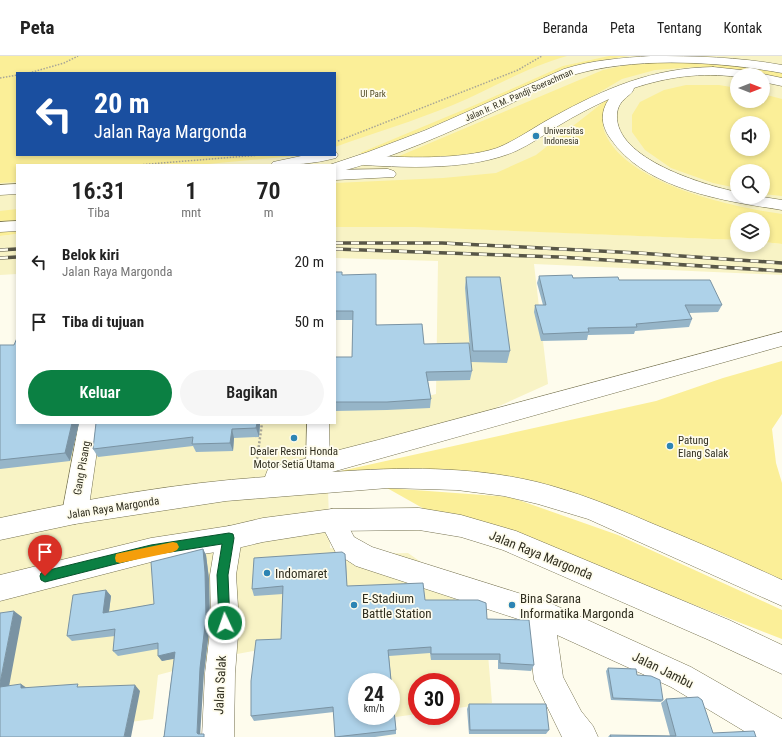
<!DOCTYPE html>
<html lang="id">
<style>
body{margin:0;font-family:"Roboto Condensed",sans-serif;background:#f6f6f6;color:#222;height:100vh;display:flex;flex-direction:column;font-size:15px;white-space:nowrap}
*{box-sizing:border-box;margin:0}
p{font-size:13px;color:#767676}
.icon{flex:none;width:22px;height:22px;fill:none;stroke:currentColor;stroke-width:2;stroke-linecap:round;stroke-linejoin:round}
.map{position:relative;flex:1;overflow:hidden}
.details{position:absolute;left:16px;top:108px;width:320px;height:260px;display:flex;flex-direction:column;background:#fff;border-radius:0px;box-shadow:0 2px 6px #0003}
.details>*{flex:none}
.guide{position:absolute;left:16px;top:16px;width:320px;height:84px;border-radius:0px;box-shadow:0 2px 6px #0003;background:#1a4fa0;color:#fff;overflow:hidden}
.needle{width:26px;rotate:90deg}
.tools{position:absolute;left:730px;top:12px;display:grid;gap:8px}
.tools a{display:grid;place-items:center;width:40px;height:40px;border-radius:50%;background:#fff;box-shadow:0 2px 6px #0003;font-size:20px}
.speed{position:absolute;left:348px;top:617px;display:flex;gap:8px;font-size:20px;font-weight:700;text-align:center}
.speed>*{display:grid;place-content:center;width:52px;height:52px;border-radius:50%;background:#fff;box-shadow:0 2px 6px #0003;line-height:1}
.speed small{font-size:10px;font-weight:400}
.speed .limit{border:6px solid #d22;background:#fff;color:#111}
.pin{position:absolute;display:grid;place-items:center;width:34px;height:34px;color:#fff;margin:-41px -17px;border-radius:50% 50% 50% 0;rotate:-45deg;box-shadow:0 0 4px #0007}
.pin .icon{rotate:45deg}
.me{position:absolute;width:44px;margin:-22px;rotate:357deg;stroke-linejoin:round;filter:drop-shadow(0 0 3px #0008)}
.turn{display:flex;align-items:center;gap:14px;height:84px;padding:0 12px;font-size:18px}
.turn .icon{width:52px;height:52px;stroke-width:2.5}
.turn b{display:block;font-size:28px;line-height:34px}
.eta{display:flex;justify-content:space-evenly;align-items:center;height:68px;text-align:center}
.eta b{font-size:24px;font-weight:600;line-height:28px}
.action{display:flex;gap:8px;margin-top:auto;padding:8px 12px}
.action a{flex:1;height:46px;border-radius:24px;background:#0b8043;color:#fff;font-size:16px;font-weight:600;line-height:46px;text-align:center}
.action a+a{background:#f6f6f6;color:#222}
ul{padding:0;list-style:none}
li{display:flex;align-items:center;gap:12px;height:60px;padding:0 12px}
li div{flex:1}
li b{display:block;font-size:15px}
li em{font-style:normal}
header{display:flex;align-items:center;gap:24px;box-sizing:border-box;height:56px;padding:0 20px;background:#fff;border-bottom:1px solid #e0e0e0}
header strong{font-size:19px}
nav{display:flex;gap:22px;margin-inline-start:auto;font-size:14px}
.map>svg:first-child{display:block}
.built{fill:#f8f3c5;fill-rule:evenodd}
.green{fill:#fbef98;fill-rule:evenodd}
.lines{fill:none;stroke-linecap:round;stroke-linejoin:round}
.minor-casing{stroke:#777351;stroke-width:1}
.primary-casing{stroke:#777351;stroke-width:1}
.path-far1{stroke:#a8a697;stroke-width:1.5;stroke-dasharray:1.5 1.5;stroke-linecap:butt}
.path{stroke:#a8a697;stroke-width:2.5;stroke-dasharray:2 2;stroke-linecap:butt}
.minor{fill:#fff;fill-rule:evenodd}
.primary{fill:#fff;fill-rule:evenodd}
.rail-casing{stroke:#585647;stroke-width:3.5}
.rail{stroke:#fefced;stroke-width:2.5;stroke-dasharray:8;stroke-linecap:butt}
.wall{fill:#96b5c8}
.shaded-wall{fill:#7a93a3}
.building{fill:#aed2e9;stroke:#7a93a3;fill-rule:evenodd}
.route{fill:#0b8043;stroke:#07532c}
.slow{fill:#f59e0b}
.poi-dot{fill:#2c84b3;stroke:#fefced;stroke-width:1.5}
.labels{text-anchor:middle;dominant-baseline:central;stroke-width:3.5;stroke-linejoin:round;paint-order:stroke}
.far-park-label{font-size:9px;fill:#4c461e;stroke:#fefced}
.far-street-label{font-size:9px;fill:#312f20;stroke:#fefced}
.far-poi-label{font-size:9px;fill:#312f20;stroke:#fefced;text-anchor:start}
.poi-label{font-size:11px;fill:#312f20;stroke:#fefced;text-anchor:start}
.street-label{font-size:11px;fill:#312f20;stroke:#fefced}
.near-street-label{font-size:13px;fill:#312f20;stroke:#fefced}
.near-poi-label{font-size:13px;fill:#312f20;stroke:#fefced;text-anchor:start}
</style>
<header>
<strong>Peta</strong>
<nav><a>Beranda</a><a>Peta</a><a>Tentang</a><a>Kontak</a></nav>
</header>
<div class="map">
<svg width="782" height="681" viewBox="0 0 782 681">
<rect width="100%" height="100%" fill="#fefced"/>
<path class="built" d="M0 0H782V173L763 163 429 171 737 184V189H763V186L782 188V219L534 208 548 328 497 351 493 363 327 405 330 492 370 498 408 497 484 550 492 647 451 653V626H417V658L338 669 331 581 237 598 158 619 153 663 18 681H0V363L17 367H335V310L401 347 436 338 438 205 335 202V171H360H335V109H17V175H0ZM17 17H335V99H17ZM737 19H763V45H737ZM737 67H763V93H737ZM737 115H763V141H737ZM357 626H391V660H357Z
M17 178V218L0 219V180Z"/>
<path class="green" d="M0 0H567C527 11 491 33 453 49 414 65 374 77 335 91V17H17V99H306L197 109H17V126L0 127Z
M609 0H628L596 5 566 12 478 52 364 98 360 97 475 49 563 10Z
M688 4 782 16V24L742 15 694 11 655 14 622 23 500 95 454 102 397 101 603 14 645 5Z
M686 29H719L737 32V45H763V38L782 43V140L763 138V115H737V132L713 127 671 112 645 94 632 76V59L640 46 664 34ZM737 67H763V93H737Z
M610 41C605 52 600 65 605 77 626 128 732 151 782 158V188L763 186V163H737V184L415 171H335V127L443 122 496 117 536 99Z
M17 153V178L0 180V155Z
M782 305V358L772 373 776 407 782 427V529L585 444 336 416 656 345 723 322Z
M387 432 510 441 618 479 782 554V583L589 508 442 463Z"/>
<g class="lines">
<defs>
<path id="minor" d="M651 0C695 0 738 1 782 9V17C722 6 644 1 584 16 556 22 529 39 504 51 450 76 393 102 335 117V109H329L368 96 426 74 564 13C592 4 622 2 651 0Z
M336 96 338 99 336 102C313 108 294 109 271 109L273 106 306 99H335Z
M17 128V138L0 139V129Z
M17 165V175L0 176V166Z
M79 367H101L88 457 84 465 75 468 66 465 62 457Z
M307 367H329L330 409 326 416 318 419 310 416 306 409Z
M332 453 341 456 354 481 372 491 550 547 691 611 782 663V681H754L671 631 557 579 563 621 581 655 593 670 598 681H562L534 624 527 566 356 510 336 497 319 464 323 456Z
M229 470 238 474 242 482 236 519 239 567 235 617 234 681H202L205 617 211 567 210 519 216 482 220 474Z"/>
<path id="primary" d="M713 11 750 15 755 16 757 19H737V21C702 16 667 21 634 32 632 41 618 42 617 59 615 103 704 129 737 136V141H763L782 144V154C725 145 645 134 610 82 601 69 600 56 609 43 592 51 574 60 558 70 544 79 531 88 516 95 473 114 410 112 364 109L358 107 356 104 358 101 364 99C402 102 461 104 497 92 517 84 534 71 553 61 606 32 652 12 713 11Z
M763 18 782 22V30L763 26V19H759Z
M388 113 394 115 396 118 394 121 335 124V114Z
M782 276V290L332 416C401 411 470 410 537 426 577 436 614 451 651 467 695 485 739 504 782 524V550L588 463 538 448 504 440 457 434 388 432 226 445 75 468 0 484V462C87 443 176 427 265 421L268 413 277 410 378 384Z
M419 452 461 459 516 475 729 564 782 589V618L709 584 503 494 461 481 419 474 332 475 263 486 229 494 151 506 0 545V519L151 482 229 470 263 462 332 453Z"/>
</defs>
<use href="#minor" class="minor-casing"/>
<use href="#primary" class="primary-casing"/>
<path class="path-far1" d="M29 17 64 7 78 0
M0 22 17 19
M338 85 518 14 542 0
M137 109 260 99"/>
<path class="path" d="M256 411 262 367"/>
<use href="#minor" class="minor"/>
<use href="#primary" class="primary"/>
<defs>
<path id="rail" d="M335 187H442L638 197 782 207
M335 193 558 201 782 215
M0 194 17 193
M0 202 17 201"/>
</defs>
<use href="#rail" class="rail-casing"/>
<use href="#rail" class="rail"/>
</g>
<path class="wall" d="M335 216 342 219 377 269 424 288 472 315 470 324 428 325 431 343 430 352 387 354 335 355V301H352L353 264H335Z
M539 220 619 224 722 249 718 256 689 257 692 263 689 271 635 275 634 278 588 279 587 284 541 285 534 256 535 249H543L537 227Z
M466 221 510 295 507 307 471 306 465 232Z
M0 289H14L17 367H79L70 405 0 413Z
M96 367H276L260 368 259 381 234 382 233 395 196 396 193 390 98 401 93 393Z
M203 493 206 499 209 523 210 567 204 617 164 681 174 602 162 605 158 600V593L118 600 113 595 115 580 72 585 67 580 106 534 111 540 109 556 154 548Z
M346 505 347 530 425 544 487 563 534 609 531 615 498 613V604H431L430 597 389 600 396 674V678L375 681H335L334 656 254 665 251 660 281 583 283 538 254 540 252 533Z
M608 612 637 619 663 644 661 646 611 644 606 615Z
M666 643 713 677 756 681H608L610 679 670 680 661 647Z
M469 648 549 674 546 678H469L467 653Z"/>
<path class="shaded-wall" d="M72 367H79L70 405 65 397Z
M257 367H260V368L259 381 256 372Z
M232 373 234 382 233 395 230 387Z
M203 493 206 499 209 523 210 567 204 617 200 681 197 677Z
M106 534 111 540 108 562 103 557Z
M14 555 22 561 8 636 0 631V627Z
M175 596 179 602 162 605 158 600Z
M21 628 30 634 21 632Z
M135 629 140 635 131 681H124Z"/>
<path class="building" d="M335 216H342V219L376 218V269L422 268 424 288 469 287 472 315 426 316 431 343 387 346H335V301H352L353 255H335Z
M572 219 573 222 618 221 619 224H710L722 249H685L692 263 636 268 637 271 588 272 589 276 543 278 535 249H546L539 220Z
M466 221H500L510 295H473Z
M17 282V367H72L65 397 0 404V289H14Z
M96 367H257L256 372 232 373 230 387 192 388 193 381 93 393Z
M203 493 205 516 206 561 200 612 197 677 198 678H204V681H163H164L175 596 158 600V587L113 595 115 573 67 580 73 539 106 534 103 557 154 548 151 506Z
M342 496 345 498 347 530 423 527 425 544H478L486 547 487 563 529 564 534 609 500 607V598H431V591L388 594 396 674 335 681 333 651 251 660V625L256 584 281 583 283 530 252 533 254 502ZM357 626H391V660H357Z
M14 555 0 627V557Z
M608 612 636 613 637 619 651 620 660 624 663 644 613 642Z
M21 628V632L78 628 77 631 135 629 124 681H0V631Z
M698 641 702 644 713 677 754 675 756 681H611L610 679 676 680 666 643Z
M469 648H546L549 674H470Z"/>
<path class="route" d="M229 477 233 478 234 482 228 519 230 567 229 571 225 572 221 571 219 567 217 519 222 488 151 499 45 526 41 524 40 520 41 517 45 515 151 489Z"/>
<path class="slow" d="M173 486 177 487 179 491 177 494 173 496 120 507 116 506 115 502 116 498 120 497Z"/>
<g class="poi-dot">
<circle cx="536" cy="80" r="4"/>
<circle cx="294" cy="382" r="4"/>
<circle cx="670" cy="390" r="4"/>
<circle cx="267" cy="517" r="4"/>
<circle cx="354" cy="549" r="4"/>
<circle cx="512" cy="549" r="4"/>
</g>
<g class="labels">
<g class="far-park-label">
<text x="373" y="38">UI Park</text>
</g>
<g class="far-street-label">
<text transform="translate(519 39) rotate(-24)">Jalan Ir. R.M. Pandji Soerachman</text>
</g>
<g class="far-poi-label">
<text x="544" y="75">Universitas<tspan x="544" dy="10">Indonesia</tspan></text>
</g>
<g class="poi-label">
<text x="678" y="384">Patung<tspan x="678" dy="13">Elang Salak</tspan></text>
<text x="294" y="395" text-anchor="middle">Dealer Resmi Honda<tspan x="294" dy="13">Motor Setia Utama</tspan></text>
</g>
<g class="street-label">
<text transform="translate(82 412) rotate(-80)">Gang Pisang</text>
<text transform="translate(113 452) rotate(-9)">Jalan Raya Margonda</text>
</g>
<g class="near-street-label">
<text transform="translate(541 499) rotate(22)">Jalan Raya Margonda</text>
<text transform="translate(663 614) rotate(26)">Jalan Jambu</text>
<text transform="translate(220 629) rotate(-87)">Jalan Salak</text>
</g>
<g class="near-poi-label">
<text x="275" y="517">Indomaret</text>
<text x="362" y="542">E-Stadium<tspan x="362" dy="15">Battle Station</tspan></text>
<text x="520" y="542">Bina Sarana<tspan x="520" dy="15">Informatika Margonda</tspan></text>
</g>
</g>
</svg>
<div class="tools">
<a><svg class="needle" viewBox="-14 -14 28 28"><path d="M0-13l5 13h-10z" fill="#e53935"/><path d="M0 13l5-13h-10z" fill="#767676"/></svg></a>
<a><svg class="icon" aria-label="sound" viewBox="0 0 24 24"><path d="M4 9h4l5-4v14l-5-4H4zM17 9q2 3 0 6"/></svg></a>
<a><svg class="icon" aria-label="search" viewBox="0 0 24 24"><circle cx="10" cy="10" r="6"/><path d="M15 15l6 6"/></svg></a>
<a><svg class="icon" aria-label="layers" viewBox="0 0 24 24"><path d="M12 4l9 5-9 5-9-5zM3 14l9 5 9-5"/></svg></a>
</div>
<div class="speed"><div>24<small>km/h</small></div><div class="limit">30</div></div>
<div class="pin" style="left:45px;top:520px;background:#d93025"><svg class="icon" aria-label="arrive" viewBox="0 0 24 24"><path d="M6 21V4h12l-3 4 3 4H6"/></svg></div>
<svg class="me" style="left:225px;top:567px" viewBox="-20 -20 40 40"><circle r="17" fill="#0b8043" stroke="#fff" stroke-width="3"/><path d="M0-11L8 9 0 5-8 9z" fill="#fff"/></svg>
<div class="guide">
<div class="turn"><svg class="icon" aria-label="left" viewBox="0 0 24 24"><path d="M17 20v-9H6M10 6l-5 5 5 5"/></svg><div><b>20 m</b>Jalan Raya Margonda</div></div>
</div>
<section class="details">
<div class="eta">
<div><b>16:31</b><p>Tiba</p></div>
<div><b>1</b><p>mnt</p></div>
<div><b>70</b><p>m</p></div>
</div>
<ul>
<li><svg class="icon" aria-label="left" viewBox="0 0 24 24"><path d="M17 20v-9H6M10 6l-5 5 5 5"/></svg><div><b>Belok kiri</b><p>Jalan Raya Margonda</p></div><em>20 m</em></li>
<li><svg class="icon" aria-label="arrive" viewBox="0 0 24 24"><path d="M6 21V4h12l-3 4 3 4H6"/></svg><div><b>Tiba di tujuan</b></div><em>50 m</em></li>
</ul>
<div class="action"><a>Keluar</a><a>Bagikan</a></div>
</section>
</div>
